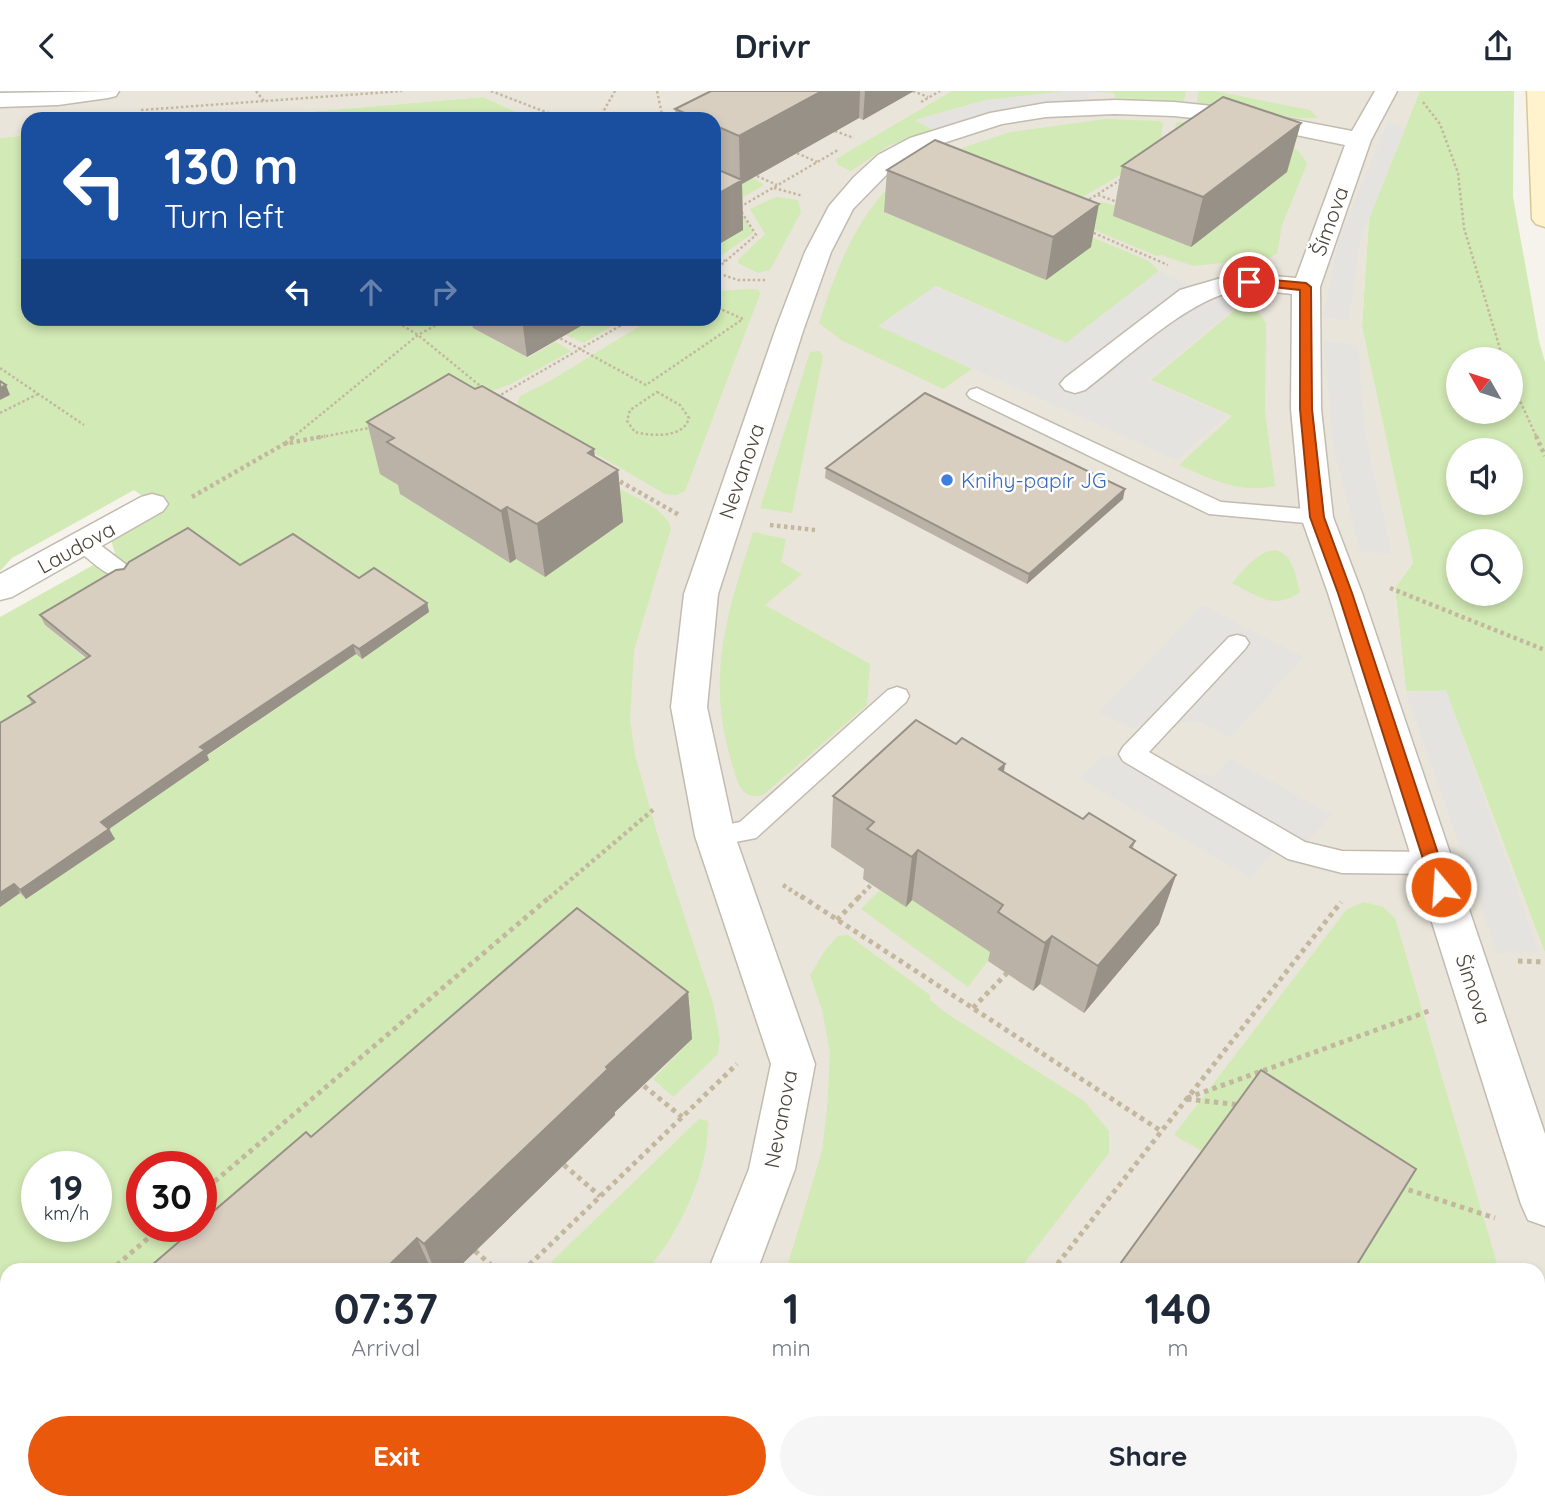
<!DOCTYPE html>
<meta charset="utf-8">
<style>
body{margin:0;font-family:Quicksand,sans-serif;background:#f6f6f7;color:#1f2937;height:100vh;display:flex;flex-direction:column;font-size:26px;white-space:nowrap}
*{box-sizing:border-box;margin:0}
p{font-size:23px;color:#747a83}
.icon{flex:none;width:38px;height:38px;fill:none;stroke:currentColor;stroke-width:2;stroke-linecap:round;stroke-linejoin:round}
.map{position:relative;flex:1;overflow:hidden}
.sheet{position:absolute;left:0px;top:1172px;width:1545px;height:247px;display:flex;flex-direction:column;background:#fff;border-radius:21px 21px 0 0;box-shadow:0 4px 10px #0003}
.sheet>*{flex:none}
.hud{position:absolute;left:21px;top:21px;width:700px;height:214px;border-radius:21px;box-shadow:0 4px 10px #0003;background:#1a4fa0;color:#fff;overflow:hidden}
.needle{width:46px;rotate:309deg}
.fabs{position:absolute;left:1446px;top:256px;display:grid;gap:14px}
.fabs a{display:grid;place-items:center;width:77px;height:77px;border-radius:50%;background:#fff;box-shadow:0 4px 10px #0003;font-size:35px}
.speed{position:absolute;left:21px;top:1060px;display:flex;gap:14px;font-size:35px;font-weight:700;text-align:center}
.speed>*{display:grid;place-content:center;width:91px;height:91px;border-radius:50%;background:#fff;box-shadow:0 4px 10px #0003;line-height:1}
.speed small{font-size:18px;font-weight:400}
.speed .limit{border:10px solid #d22;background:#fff;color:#111}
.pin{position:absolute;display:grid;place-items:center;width:60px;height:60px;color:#fff;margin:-30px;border:4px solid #fff;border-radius:50%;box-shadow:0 2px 7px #0007}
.me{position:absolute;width:77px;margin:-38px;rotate:342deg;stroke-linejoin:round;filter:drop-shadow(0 0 5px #0008)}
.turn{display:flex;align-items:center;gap:24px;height:147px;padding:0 28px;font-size:32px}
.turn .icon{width:91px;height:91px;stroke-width:2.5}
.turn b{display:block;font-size:49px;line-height:60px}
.lanes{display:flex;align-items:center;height:66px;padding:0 28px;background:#0003;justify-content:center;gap:35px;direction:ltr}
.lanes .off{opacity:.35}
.eta{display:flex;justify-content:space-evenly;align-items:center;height:119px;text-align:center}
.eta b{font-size:42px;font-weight:700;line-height:49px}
.primary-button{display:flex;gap:14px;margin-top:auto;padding:14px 28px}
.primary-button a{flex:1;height:80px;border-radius:42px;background:#ea580c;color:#fff;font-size:28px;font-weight:700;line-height:80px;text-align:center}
.primary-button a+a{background:#f6f6f7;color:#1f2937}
header{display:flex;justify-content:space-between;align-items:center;height:91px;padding:0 28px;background:#fff;font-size:32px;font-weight:700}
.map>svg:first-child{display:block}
.residential{fill:#eae5da}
.green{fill:#d2eab5;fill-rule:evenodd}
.parking{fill:#e5e3e0}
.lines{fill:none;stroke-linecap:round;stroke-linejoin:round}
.service-casing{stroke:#c2bbae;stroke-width:3}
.minor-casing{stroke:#c2bbae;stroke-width:3}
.secondary-casing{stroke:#d6c79b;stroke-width:3}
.path-far2{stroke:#c4b79f;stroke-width:2.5;stroke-dasharray:2.5 2.5;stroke-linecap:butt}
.path-far1{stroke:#c4b79f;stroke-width:4.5;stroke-dasharray:3.5 3.5;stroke-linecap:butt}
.path{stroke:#c4b79f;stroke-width:5;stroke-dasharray:4.5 4.5;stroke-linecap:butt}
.service{fill:#fff;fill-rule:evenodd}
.minor{fill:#fff;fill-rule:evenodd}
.secondary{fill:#fff3cd;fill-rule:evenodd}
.wall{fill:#bab2a6}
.shaded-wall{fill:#979187}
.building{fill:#d8cfc1;stroke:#979187;stroke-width:2}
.route{fill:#ea580c;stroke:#983908;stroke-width:2}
.shop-dot{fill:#3f7fe0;stroke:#fff;stroke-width:2.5}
.labels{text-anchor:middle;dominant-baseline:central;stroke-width:5;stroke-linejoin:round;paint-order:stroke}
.street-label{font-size:21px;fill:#4b4439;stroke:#fff}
.shop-label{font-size:21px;fill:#366cbe;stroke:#fff;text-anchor:start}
</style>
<header><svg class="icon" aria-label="back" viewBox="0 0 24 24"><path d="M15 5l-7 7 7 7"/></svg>Drivr<svg class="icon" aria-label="share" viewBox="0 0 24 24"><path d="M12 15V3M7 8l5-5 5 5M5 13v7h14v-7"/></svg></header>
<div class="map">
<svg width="1545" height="1418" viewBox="0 0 1545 1418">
<rect width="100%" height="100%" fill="#f6f3ec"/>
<path class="residential" d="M0 0H1420L1369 127 1362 236 1413 472 1395 497 1406 600 1446 599 1545 862V1418H0V1227L7 1412H1538V1180L56 1179 142 1136H201V1076L627 696 269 374 396 228H714V28H532L483 6 224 28H28V44L0 47Z"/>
<path class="green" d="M952 0H1067L986 9 925 26 916 30 932 38 888 55 851 80 838 74 836 68Z
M1086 0H1186L1184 10 1116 7 1114 2Z
M1198 0H1215L1310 19 1318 27H1298L1197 12Z
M1420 0H1514L1513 106 1539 250 1545 271V862L1446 600H1406L1395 497 1413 472 1362 236 1369 127ZM1458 268H1510V320H1458ZM1458 359H1510V411H1458ZM1458 450H1510V502H1458Z
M483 6 532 28H224Z
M1106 28 1159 30 1163 32 1160 54 1137 74 1064 117 940 64 1011 41Z
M1176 31C1192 30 1281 48 1293 56 1299 60 1304 67 1307 73L1282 134 1277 163 1268 167 1193 175 1161 164 1157 165 1075 131C1093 108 1096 107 1124 118L1173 56Z
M28 44V228H490L474 237 528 267 555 251 551 248 571 260 513 292 487 302 401 404 510 472 516 468 545 486 619 397C637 408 664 417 671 437L634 559 630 628 635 664 657 742 713 912 720 948 718 963 673 1006 653 988 692 948 222 1179 7 1180V1412H46L51 1418H0V816L20 802 26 808 114 748 0 677V526L115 462 111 449 159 417 134 399 12 467 0 480V309L10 304 0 296V47ZM279 464 345 508 429 521 362 568 356 563 205 666 45 534ZM37 1076H96V1136H37ZM142 1076H201V1136H142Z
M714 83 740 94 753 87 764 94 731 113 740 118 753 142 721 165 714 162V151L721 152 742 139 714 126Z
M895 90 885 122 910 132 915 130 1060 133 1149 170 1159 180 1066 252 936 195 879 235 972 278 943 298 841 249 819 232C835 181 855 128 895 90Z
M776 106 798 109 801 121 770 179 758 182 738 172V169L765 143 750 118Z
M752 198 759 199 760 203 685 400 676 404 665 403 522 320 517 312 520 305 550 290 651 228H714V200Z
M1242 213 1260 223 1266 232 1265 320 1275 395C1239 403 1211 388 1179 374L1232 325 1151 289Z
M594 228H624L584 252 561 242Z
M819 260 823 265 792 422 760 417 810 261Z
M753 441 786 448 781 471 802 483 765 514 870 573 867 614 763 704C741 709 738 693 733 676 705 588 726 526 753 441Z
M1276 459C1294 465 1295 483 1300 501 1273 520 1258 505 1232 492 1244 479 1257 460 1276 459Z
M880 799 912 809 993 863 968 896 861 818Z
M1364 811 1383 816 1395 827 1499 1179H1347L1209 1064 1174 1044 1347 818Z
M848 844 930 904V909L946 922 1084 1010 1109 1040V1062L1019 1179H786L822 1060 827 1018 830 961 822 919 810 884 826 858 838 845Z
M699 1028 708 1030C709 1080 679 1143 647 1179H543Z
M1538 1313 1545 1336V1418H730L742 1412H1538Z
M307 1412H440L436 1418H302Z"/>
<path class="parking" d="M1067 0H1086L1089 9 1014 17 932 38 915 29 986 9Z
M1387 32 1406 36 1360 149 1349 230 1323 226 1339 147Z
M1159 180 1238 214 1147 289 1228 325 1176 369 878 235 934 196 1066 252Z
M1324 249 1358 255 1365 342 1392 463 1360 460 1333 354Z
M1202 514 1303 566 1231 646 1197 630 1131 637 1099 621Z
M1446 599 1539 861 1497 862 1406 602Z
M1132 663 1213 686 1230 667 1332 724 1298 760 1269 765 1251 787 1079 687 1102 666Z"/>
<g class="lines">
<defs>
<path id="service" d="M977 297 1221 411 1317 419 1325 421 1328 426 1325 431 1317 433 1209 423 970 307 967 303 970 299Z
M83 445 91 447 128 475 131 480 128 485C109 491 90 468 75 457L72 452 75 447Z
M1237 544 1245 546 1249 552 1245 558 1149 661 1305 751 1342 760 1433 761 1443 764 1447 772 1443 780 1433 783 1342 782 1288 768 1123 670 1119 663 1123 656 1229 546Z
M897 596 906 599 909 605 906 611 756 747 715 755 706 752 702 745 706 738 740 731 888 599Z"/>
<path id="minor" d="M119 0 116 5 108 7 58 14 0 16V2Z
M1375 0H1397L1371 49 1320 196 1321 318 1333 426 1362 502 1545 1043V1135L1528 1129 1521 1113 1328 502 1301 426 1291 318 1292 203C1273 201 1252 197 1233 201 1189 208 1122 271 1085 299L1075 302 1065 299 1060 293 1065 287 1180 199 1228 185 1249 183 1296 187 1345 54 1232 31 1174 25 1115 23 1046 26 1002 33 928 57 896 74 853 118 831 161 804 237 718 503 707 616 735 745 815 973 795 1078 757 1180H708L749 1078 771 973 695 745 671 616 684 503 776 237 805 161 829 115 854 86 878 64 910 47 990 22 1046 12 1115 9 1174 11 1232 17 1352 40Z
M152 403 163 406 168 413 163 420 12 506 0 509V483L141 406Z
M509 1412H566L563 1418H507Z"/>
<path id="secondary" d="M1527 0H1545V136L1536 133 1532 128Z"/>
</defs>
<use href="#service" class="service-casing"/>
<use href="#minor" class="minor-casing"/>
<use href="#secondary" class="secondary-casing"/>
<path class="path-far2" d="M256 0 264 10
M491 0 564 28
M657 0 663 28
M913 0 928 6
M921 11 940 0
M1423 11 1440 33 1458 82 1464 137 1503 268
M141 19 402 0
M599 28 615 0
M835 40 854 47
M797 62 817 71
M757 85 777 94
M774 97 803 105
M1098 104 1120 112
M1085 111 1122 88
M740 116 838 59
M1089 140 1168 174
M714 166 725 170
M714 180 756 144 741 120
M714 181 738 189H765
M394 229 418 244 484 298
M556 245 646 294 743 228 714 215
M0 277 84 334
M1510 288 1537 347
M657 301 680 314 689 327C683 348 651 345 635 341L627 330 630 319Z
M497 306 632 228
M0 322 38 303
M292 347 418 244 447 228
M316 347 374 336"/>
<path class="path-far1" d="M1536 345 1545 365
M285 353 294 345
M614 387 681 425
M192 406 284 353 325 345
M770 434 815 439
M1390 497 1545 559
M783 794 803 807
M549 807 654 718
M858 807 872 793"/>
<path class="path" d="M801 805 1161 1040
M837 829 860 805
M1518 870 1545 871
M973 917 1007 882
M644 995 682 1026
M1187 1007 1429 920
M1187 1008 1241 1014
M564 1074 600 1105
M1400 1096 1495 1127
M201 1102 551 805
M475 1160 498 1180
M110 1180 161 1136
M523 1180 737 973
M1052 1180 1341 811
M0 1272 7 1266
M326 1412 330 1418
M779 1412 781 1418
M274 1418 280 1412
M675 1418 688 1412
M856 1418 860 1412"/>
<use href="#service" class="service"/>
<use href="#minor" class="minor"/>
<use href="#secondary" class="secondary"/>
</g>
<path class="wall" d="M711 0H914L863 29 859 27 742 93 743 139 714 156V28H676L675 18Z
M1122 75 1287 81 1191 156 1113 125Z
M887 79 1091 156 1046 189 884 121Z
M471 228H593L527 266 473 237Z
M367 331 595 366 618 379 623 431 545 486 516 468 510 472 400 403 398 394 380 383Z
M826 377 1123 408 1027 493 825 387Z
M240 474 359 487 427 512 429 521 362 568 356 563 207 664 209 669 109 738 115 748 26 808 20 802 0 816V632L32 613 28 605 86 567 45 534 40 524Z
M956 653 1005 673 1004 681 1083 728 1135 750 1133 757 1176 784 1159 833 1084 922 1040 893 1033 900 988 870 990 861 912 809 906 816 863 788 864 778 831 756 833 705Z
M688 901 692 948 615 1021V1024L455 1180H145L311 1046Z"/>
<path class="shaded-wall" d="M822 0H860L859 27 742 93 743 139 714 156V105L740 90 739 45Z
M865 0H914L863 29Z
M1301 32 1287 81 1191 156 1203 106Z
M1099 113 1091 156 1046 189 1053 146Z
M522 228H593L527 266Z
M6 294 10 304 0 309V297Z
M594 358 598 392 618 379 623 431 545 486 537 433 588 362Z
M1125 398 1123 408 1027 493 1029 483Z
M507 416 516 468 510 472 501 420Z
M427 512 429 521 362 568 359 558Z
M353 554 356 563 207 664 209 669 106 740 101 731 200 656Z
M1005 673 996 724 999 678Z
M109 738 115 748 26 808 20 799Z
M918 759 912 809 906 816 912 766Z
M1176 784 1159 833 1084 922 1098 875Z
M14 793 20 802 0 816V802Z
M1052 845 1040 893 1033 900 1045 852Z
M688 901 692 948 615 1021V1024L455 1180H435L424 1153 606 976Z
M417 1147 432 1180H383Z
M137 1412H204L198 1418H131Z"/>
<path class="building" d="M711 0H822L739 45 714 34V28H699L675 18Z
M1223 6 1301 32 1203 106 1122 75Z
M935 49 1099 113 1053 146 887 79Z
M714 77 742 89 714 105Z
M449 283 475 298 482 295 594 358 588 362 618 379 537 433 507 416 501 420 387 351 394 347 367 331Z
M0 290 6 294 0 297Z
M925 302 1125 398 1029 483 826 377Z
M188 437 240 474 293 443 359 487 374 477 427 512 359 558 353 554 200 656 205 659 101 731 109 738 20 799 14 793 0 802V632L35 611 28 605 90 565 40 524 116 479 124 478 129 471Z
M916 629 956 653 962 647 1005 673 999 678 1083 728 1089 722 1135 750 1130 756 1176 784 1098 875 1052 845 1045 852 998 821 1003 814 918 759 912 766 867 738 874 731 833 705Z
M577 817 688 901 606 976 608 978 424 1153 417 1147 383 1180H145L196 1136H201V1131L306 1041 311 1046Z
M1261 979 1416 1078 1353 1180H1115Z
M7 1298V1385L0 1376V1304Z
M28 1412H137L131 1418H32Z"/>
<path class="route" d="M1249 187 1306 192 1311 196 1312 318 1324 426 1352 502 1449 796 1447 801H1435L1432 796 1338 502 1310 426 1300 318V199L1245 193 1243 191Z"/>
<circle class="shop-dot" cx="947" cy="389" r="7"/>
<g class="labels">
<g class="street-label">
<text transform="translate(1329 130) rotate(-70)">Šímova</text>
<text transform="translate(741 380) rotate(-71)">Nevanova</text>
<text transform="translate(76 456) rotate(-29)">Laudova</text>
<text transform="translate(1474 898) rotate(72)">Šímova</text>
<text transform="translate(780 1028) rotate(-79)">Nevanova</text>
</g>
<g class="shop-label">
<text x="961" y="389">Knihy-papír JG</text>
</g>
</g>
</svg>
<div class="fabs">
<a><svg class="needle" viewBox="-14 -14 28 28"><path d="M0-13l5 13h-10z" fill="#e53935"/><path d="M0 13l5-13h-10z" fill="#747a83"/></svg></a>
<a><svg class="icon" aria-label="sound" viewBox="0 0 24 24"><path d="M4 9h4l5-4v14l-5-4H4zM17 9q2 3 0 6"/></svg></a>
<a><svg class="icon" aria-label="search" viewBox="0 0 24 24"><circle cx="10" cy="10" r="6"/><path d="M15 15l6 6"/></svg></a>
</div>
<div class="speed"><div>19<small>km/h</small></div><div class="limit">30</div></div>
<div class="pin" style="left:1249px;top:191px;background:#d93025"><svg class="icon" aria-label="arrive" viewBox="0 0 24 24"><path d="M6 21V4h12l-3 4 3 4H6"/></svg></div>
<svg class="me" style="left:1441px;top:796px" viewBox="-20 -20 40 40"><circle r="17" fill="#ea580c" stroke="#fff" stroke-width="3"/><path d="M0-11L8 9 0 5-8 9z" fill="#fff"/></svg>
<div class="hud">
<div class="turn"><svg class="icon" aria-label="left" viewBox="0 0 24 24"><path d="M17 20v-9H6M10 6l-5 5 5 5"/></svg><div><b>130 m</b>Turn left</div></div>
<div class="lanes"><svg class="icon" aria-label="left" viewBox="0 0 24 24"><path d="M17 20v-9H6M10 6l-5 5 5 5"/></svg><svg class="icon off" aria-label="ahead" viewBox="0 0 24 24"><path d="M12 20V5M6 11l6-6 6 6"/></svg><svg class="icon off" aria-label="right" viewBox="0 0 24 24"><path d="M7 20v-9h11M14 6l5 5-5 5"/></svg></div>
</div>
<section class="sheet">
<div class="eta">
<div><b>07:37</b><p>Arrival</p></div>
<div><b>1</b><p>min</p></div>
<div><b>140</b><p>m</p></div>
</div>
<div class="primary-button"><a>Exit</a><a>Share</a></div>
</section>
</div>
